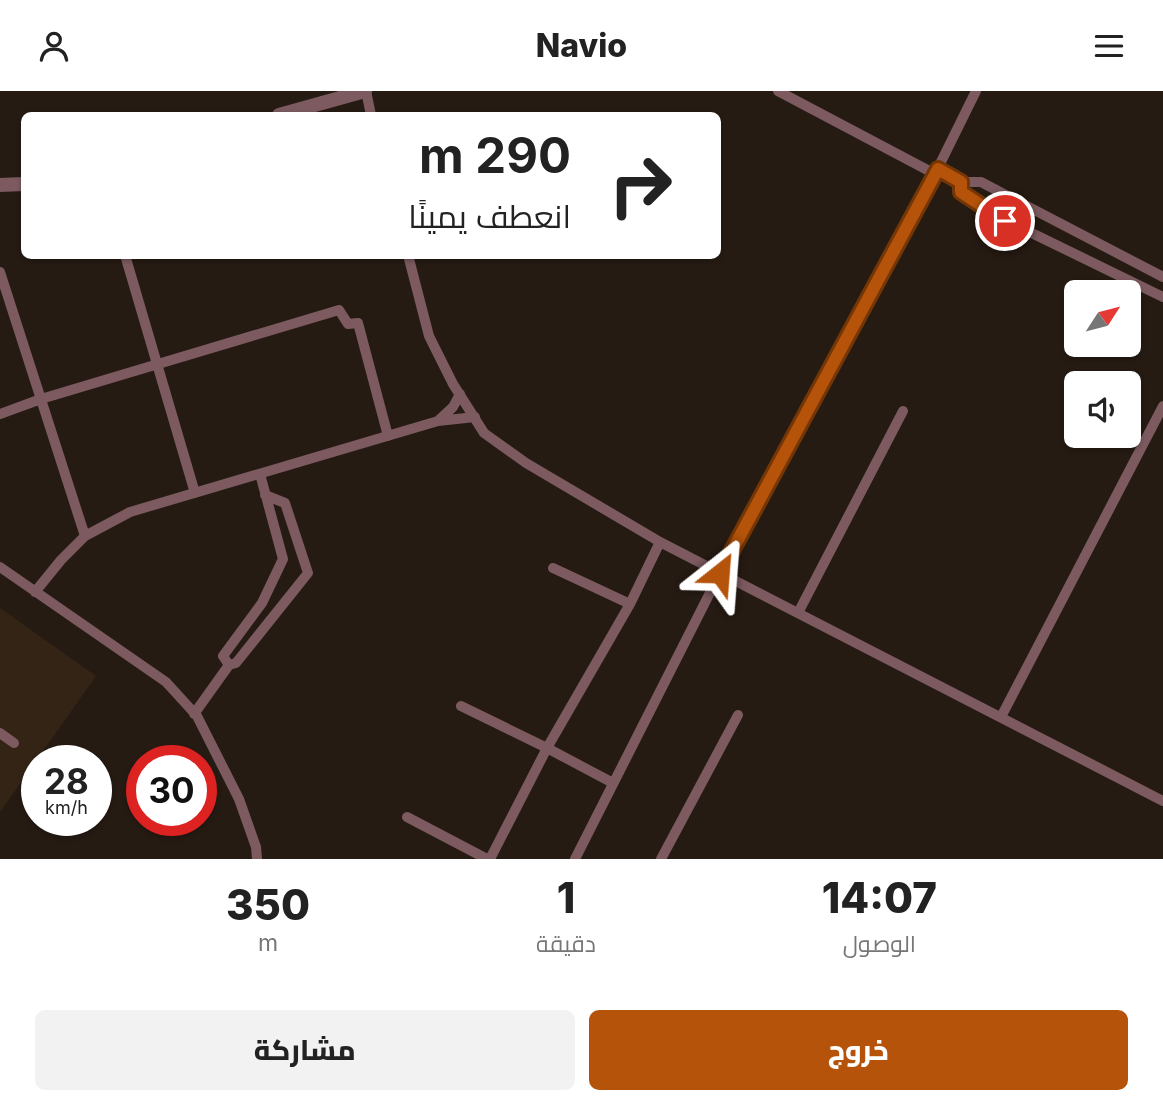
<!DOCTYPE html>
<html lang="ar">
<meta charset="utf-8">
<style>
body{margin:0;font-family:Inter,Cairo,sans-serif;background:#f2f2f2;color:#222;direction:rtl;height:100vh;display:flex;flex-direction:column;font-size:26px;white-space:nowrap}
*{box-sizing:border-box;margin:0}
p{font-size:23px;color:#767676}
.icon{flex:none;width:38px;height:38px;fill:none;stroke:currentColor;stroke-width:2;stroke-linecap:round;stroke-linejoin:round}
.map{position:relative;height:768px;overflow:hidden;direction:ltr}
.sheet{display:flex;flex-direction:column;background:#fff;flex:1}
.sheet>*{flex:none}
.top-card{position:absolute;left:21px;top:21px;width:700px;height:147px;border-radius:10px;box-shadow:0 2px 5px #0004;direction:rtl;background:#fff;color:#222;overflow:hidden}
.needle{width:46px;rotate:54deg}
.controls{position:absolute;left:1064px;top:189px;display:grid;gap:14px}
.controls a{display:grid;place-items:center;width:77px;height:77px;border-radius:10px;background:#fff;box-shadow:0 2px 5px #0004;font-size:35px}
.speed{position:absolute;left:21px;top:654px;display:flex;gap:14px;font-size:35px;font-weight:700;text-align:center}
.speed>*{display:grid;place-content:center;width:91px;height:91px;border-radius:50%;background:#fff;box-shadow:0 2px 5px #0004;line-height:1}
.speed small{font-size:18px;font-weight:400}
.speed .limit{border:10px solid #d22;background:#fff;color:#111}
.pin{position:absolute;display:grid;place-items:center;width:60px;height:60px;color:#fff;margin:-30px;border:4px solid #fff;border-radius:50%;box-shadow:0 2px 7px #0007}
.me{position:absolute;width:77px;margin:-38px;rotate:28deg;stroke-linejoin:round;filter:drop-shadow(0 0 5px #0008)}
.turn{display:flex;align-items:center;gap:24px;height:147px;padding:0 35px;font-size:32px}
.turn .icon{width:91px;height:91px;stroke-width:2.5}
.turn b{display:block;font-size:49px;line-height:60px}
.eta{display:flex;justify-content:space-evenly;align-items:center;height:119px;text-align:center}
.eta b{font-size:42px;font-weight:800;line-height:49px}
.cta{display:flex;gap:14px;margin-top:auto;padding:14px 35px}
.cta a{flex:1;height:80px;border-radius:10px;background:#b45309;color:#fff;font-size:28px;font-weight:800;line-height:80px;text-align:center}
.cta a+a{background:#f2f2f2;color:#222}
header{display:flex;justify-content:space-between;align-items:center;height:91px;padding:0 35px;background:#fff;font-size:32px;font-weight:800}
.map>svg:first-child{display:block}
.built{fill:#332416}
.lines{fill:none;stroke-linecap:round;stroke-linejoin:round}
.minor{stroke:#7c5a60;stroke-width:10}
.tertiary{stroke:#7c5a60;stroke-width:14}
.route-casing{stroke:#753606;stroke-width:18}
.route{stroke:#b45309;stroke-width:12}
</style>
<header><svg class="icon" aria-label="menu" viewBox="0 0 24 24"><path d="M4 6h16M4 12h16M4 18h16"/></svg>Navio<svg class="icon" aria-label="person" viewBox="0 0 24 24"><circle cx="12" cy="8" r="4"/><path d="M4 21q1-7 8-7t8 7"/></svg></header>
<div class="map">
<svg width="1163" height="768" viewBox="0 0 1163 768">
<rect width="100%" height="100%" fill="#261b13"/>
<path class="built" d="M0 517 96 585 0 721Z"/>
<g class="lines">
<path class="minor" d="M366 0 371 24
M778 0 935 83
M938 78 961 91H981L1163 186
M961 91V101L1005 129 1163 206
M125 164 195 402
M408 164 429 245 453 293 484 342 526 372 660 451 1163 710
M0 181 85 445
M0 323 41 308 339 219 348 233 358 232 388 345
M438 330 453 316 460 303
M0 476 166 591 197 625 239 708 256 756 257 768
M35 501 61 469 85 445 130 421 438 330 475 326
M630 513 660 451
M798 522 903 320
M229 574 223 565 262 512 283 468 260 383
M461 615 547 657 630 513 553 477
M194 623 229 574 236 572 308 482 285 412 265 404
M1001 626 1163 315
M0 642 14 652
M407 726 487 768
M490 768 547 657 613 692
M575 768 720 482 935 83 976 0
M661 768 738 624"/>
<path class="tertiary" d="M279 24 365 0
M0 94 24 93"/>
</g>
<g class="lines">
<defs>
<path id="route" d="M720 482 938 78 961 91V101L1005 130"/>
</defs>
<use href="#route" class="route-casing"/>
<use href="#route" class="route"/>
</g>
</svg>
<div class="controls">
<a><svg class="needle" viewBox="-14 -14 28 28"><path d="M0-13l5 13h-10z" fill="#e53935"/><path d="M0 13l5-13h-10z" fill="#767676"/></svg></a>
<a><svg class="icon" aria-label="sound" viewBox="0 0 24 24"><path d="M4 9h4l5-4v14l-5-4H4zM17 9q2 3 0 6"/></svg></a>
</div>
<div class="speed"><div>28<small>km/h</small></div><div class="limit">30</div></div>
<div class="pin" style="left:1005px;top:130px;background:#d93025"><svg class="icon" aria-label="arrive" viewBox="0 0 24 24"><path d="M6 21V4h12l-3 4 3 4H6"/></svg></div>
<svg class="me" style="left:720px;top:482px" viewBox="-20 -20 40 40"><path d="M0-17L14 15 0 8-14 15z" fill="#b45309" stroke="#fff" stroke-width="4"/></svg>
<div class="top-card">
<div class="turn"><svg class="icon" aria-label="right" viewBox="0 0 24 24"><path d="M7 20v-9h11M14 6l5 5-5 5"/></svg><div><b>290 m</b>انعطف يمينًا</div></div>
</div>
</div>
<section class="sheet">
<div class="eta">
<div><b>14:07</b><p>الوصول</p></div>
<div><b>1</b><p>دقيقة</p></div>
<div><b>350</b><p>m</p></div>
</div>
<div class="cta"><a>خروج</a><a>مشاركة</a></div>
</section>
